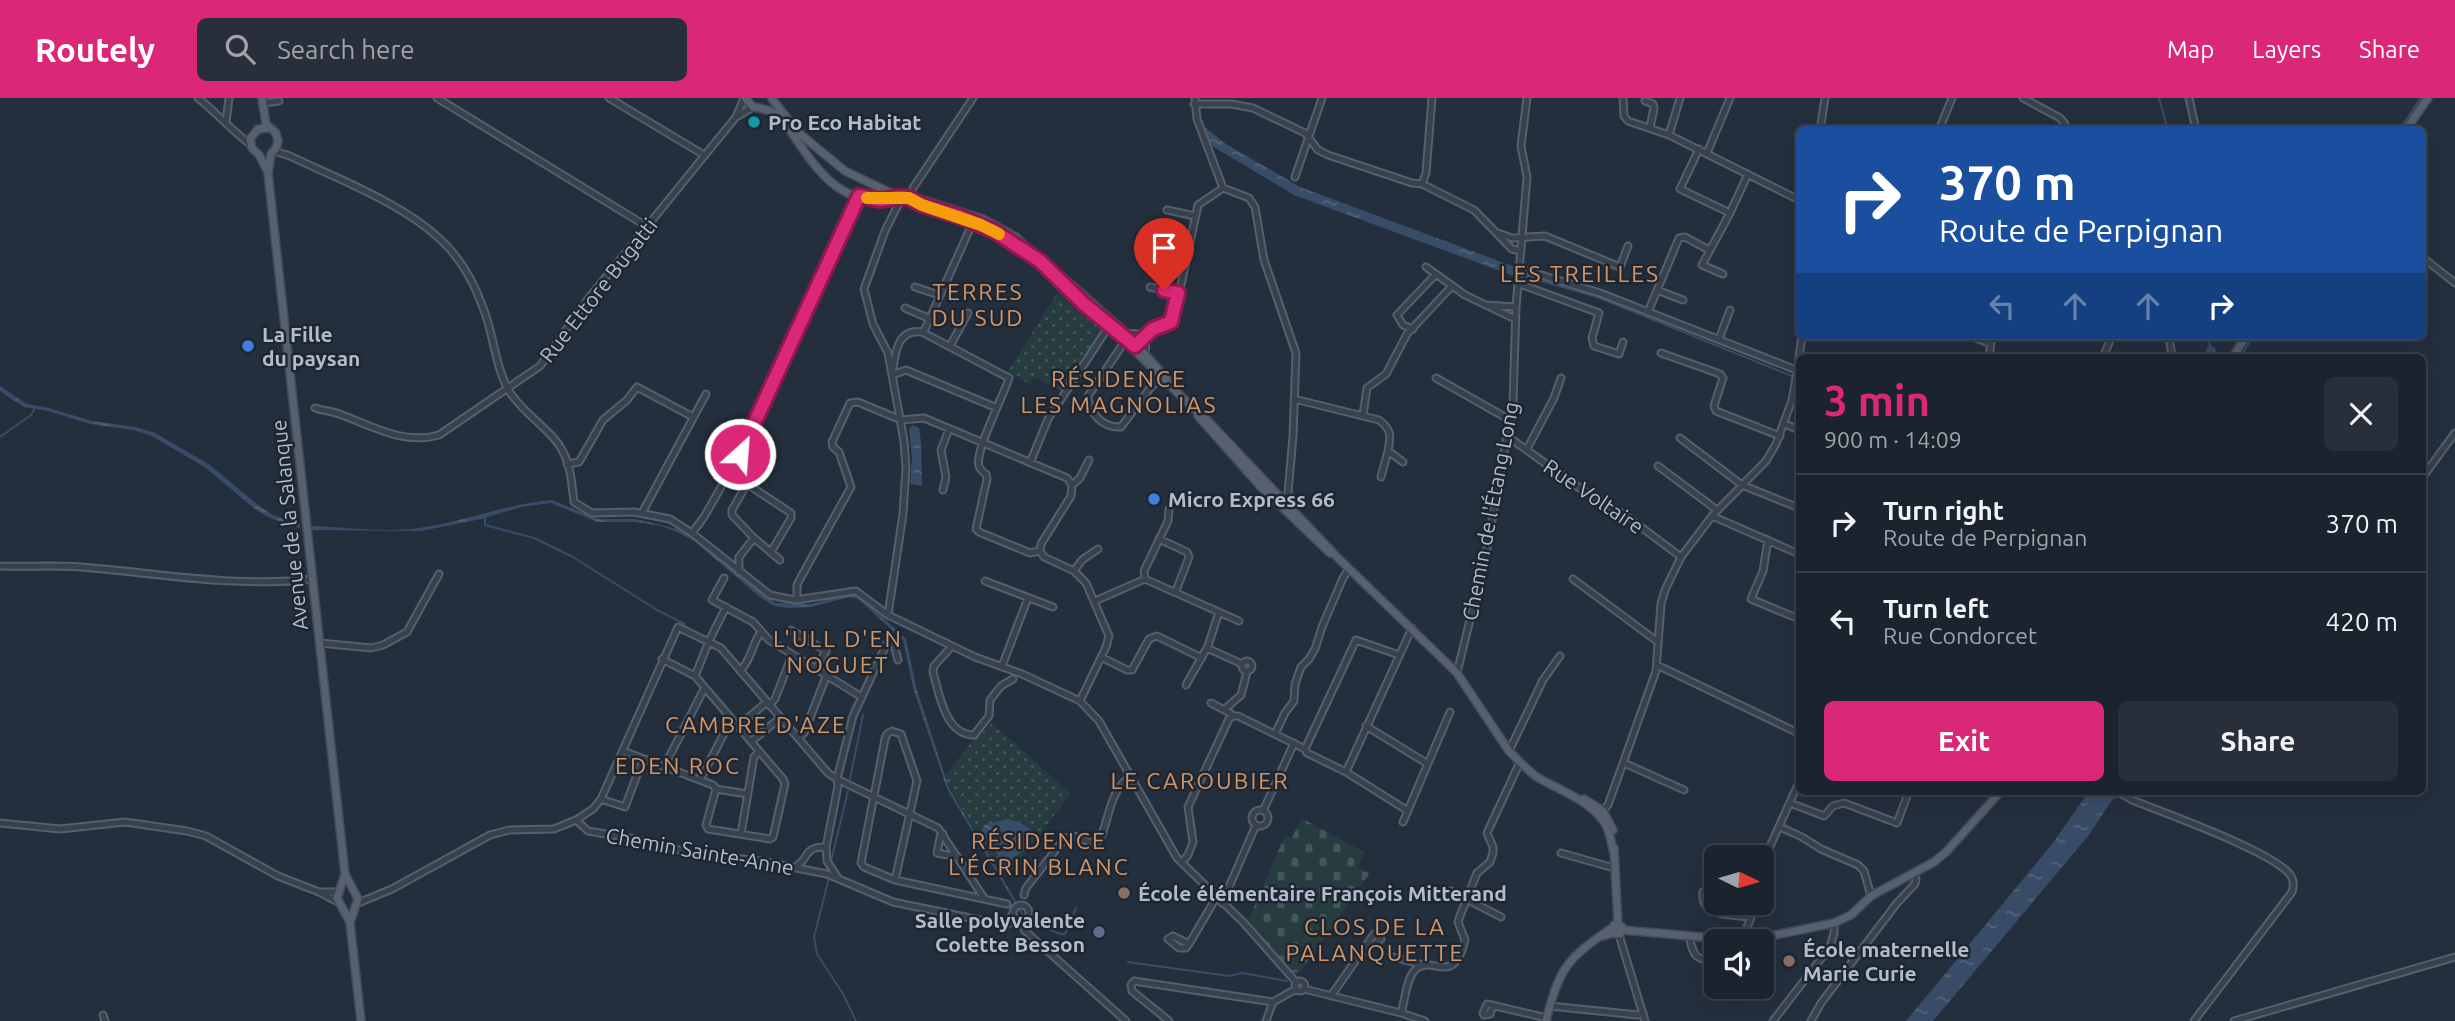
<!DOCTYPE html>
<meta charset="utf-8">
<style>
body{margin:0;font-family:Ubuntu,sans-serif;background:#282f3a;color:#f1f3f6;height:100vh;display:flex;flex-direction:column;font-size:26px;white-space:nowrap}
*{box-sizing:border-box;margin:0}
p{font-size:23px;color:#a0a4aa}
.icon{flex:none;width:38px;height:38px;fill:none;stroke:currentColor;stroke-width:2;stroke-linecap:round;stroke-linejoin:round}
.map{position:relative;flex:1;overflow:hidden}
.side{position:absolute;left:1796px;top:256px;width:630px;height:441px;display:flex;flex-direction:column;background:#1b232e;border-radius:10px;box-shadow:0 7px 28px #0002,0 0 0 2px #39404a}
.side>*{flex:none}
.guide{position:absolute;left:1796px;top:28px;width:630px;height:214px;border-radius:10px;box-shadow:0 7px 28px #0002,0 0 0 2px #39404a;background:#1a4fa0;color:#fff;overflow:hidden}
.needle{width:46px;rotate:95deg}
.fabs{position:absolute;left:1704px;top:747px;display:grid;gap:14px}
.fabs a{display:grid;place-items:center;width:70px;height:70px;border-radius:10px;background:#1b232e;box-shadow:0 7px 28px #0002,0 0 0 2px #39404a;font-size:35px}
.pin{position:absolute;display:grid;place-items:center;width:60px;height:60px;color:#fff;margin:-72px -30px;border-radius:50% 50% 50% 0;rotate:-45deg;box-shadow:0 0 7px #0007}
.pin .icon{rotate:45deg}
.me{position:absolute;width:77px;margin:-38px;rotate:26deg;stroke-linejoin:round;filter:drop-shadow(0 0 5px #0008)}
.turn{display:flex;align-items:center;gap:24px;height:147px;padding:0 28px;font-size:32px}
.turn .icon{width:91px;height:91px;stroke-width:2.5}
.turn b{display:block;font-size:49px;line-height:60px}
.lanes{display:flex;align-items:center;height:66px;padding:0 28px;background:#0003;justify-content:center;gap:35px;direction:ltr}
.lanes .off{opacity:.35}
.round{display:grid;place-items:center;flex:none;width:74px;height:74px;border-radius:10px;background:#282f3a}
.head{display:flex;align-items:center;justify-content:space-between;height:119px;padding:0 28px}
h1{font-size:42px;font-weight:600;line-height:52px;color:#db2777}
.cta{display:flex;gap:14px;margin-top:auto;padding:14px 28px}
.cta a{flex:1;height:80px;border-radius:10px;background:#db2777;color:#fff;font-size:28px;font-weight:600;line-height:80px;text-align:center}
.cta a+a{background:#282f3a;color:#f1f3f6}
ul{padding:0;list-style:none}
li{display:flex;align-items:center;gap:21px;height:98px;padding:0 28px;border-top:2px solid #39404a}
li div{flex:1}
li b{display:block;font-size:26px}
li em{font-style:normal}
header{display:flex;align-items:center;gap:42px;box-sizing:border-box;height:98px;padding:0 35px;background:#db2777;color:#fff}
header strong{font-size:33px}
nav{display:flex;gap:38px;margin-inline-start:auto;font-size:24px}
.search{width:490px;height:63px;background:#282f3a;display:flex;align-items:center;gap:18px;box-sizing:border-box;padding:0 24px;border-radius:10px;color:#a0a4aa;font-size:26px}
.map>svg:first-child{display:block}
.grass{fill:url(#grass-dots)}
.cemetery{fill:url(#cemetery-stones)}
.water{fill:url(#water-ripples)}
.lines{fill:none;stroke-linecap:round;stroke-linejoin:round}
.stream{stroke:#394c67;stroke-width:2}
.river{stroke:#394c67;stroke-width:10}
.minor-casing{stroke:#565f6c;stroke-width:9}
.major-casing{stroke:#414a57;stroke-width:10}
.minor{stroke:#38414e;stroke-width:5}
.major{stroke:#56606e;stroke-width:7}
.route-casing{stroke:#8e194d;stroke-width:18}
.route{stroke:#db2777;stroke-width:12}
.slow{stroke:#f59e0b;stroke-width:12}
.culture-dot{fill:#0f9aa8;stroke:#1d2633;stroke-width:2.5}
.shop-dot{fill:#3f7fe0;stroke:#1d2633;stroke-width:2.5}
.education-dot{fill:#8d6e63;stroke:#1d2633;stroke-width:2.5}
.service-dot{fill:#5c6f8a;stroke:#1d2633;stroke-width:2.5}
.labels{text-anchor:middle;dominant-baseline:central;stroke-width:5;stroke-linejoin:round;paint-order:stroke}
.poi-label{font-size:21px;font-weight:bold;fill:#b4bcc9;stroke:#1d2633;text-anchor:start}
.street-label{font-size:21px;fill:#b4bcc9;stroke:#1d2633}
.neighbourhood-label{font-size:23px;letter-spacing:2px;fill:#d59563;stroke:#1d2633}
</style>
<header>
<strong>Routely</strong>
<div class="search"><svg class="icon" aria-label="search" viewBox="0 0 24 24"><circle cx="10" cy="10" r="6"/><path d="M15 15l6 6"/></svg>Search here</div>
<nav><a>Map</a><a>Layers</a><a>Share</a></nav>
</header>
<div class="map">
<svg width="2455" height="923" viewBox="0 0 2455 923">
<defs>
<pattern id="grass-dots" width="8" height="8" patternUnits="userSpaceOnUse" patternTransform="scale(1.75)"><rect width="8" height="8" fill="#263c3f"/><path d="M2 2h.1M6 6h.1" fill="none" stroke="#435659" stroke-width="1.8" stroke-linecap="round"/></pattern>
<pattern id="cemetery-stones" width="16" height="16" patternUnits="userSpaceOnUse" patternTransform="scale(1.75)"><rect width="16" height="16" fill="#263c3f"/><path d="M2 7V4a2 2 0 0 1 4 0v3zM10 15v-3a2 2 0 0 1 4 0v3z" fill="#435659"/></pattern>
<pattern id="water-ripples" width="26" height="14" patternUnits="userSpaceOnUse" patternTransform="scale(1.75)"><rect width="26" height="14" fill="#394c67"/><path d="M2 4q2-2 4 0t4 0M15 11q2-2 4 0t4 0" fill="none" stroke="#53647b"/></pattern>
</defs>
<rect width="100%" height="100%" fill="#242f3e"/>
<path class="grass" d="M1062 187V190L1104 230 1064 294 1034 279 1030 286 1012 276 1009 281 1005 278Z
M992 625 1071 696 1010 774 1000 776 944 679 971 645Z"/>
<path class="cemetery" d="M1301 720 1364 754 1358 770 1370 775 1300 874 1292 875 1248 823 1285 737 1292 740Z"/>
<path class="water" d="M1202 27 1226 46 1300 89 1515 169 1514 178 1294 97 1207 45Z
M0 288 27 306 49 310 92 323 135 329 155 335 210 367 259 408 273 417 300 426V430L270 420 255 411 206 370 152 338 133 332 90 326 48 313 24 309 0 293Z
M913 327 919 330 921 344 922 388 910 386 912 361 909 331Z
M552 402 598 421H635L678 431 695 441 775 505 811 506 848 496 860 498 906 541 916 589 949 690 1016 803 1014 804 947 691 913 590 903 542 858 501 849 499 811 509 788 510 774 508 760 499 694 443 677 434 661 428 635 424H597L551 405 521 409 481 421 421 433 311 432 310 428C344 429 387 435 419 430 464 424 506 406 552 402Z
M2089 693H2111L2120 699 2113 701 2088 738 1933 923H1906L2053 745Z
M1008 721 1021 725 1035 735C1026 748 1021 759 1004 763L1000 760 982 734 984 727Z"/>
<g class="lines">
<path class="stream" d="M2159 0 2168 32
M2399 32 2421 0
M1521 177 1597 199 1799 281
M2208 238 2211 253
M2241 259 2253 238
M0 339 31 317 35 310
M485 419V427L534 440 573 459 657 512 685 526
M0 471 82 472 192 484 302 487
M850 681 863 617
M831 763 848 693
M829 780 814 839 817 856 843 896 856 923
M1020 812 1023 818
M1042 829 1061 836H1065L1076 810
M1128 864 1229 878 1242 875 1287 883"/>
<path class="river" d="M2211 253 2212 259"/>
<defs>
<path id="minor" d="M198 0C217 15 231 32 250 46
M437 0 646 128
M609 0 704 57
M744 0 736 19 753 9
M1195 0 1197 21 1223 90 1249 100 1255 109 1264 162 1296 255 1293 338 1287 406
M1623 0 1624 18 1628 23 1669 37 1799 102
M2023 0 2060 20 2065 26V32
M2189 0 2196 32
M1645 3 1653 6 1654 10 1650 30
M262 5 279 3
M1194 6H1231L1253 10 1305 35 1318 52 1328 57 1412 85 1422 86 1474 112 1512 151 1521 153
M226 24 229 0
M1820 32 1825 0
M1939 32 1952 0
M1669 37 1680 0
M1699 51 1680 91 1730 115 1748 76
M274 53 290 58C340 82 408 107 447 148 463 165 474 185 482 207 494 235 494 266 509 293 523 316 551 331 562 352 571 367 572 388 574 404L592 415 634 414 670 421 692 435 770 497 795 502 856 493 888 517 975 559 1022 576 1080 603 1099 623 1177 760 1243 824 1296 884
M1707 55 1730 0
M1295 79 1322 0
M1422 86 1426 75 1432 0
M913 90 973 0
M1167 112 1195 118
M973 124 925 231 922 234C896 230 895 258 892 277L906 272 997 310
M1498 135 1512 140 1545 138 1620 169 1628 148
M1152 149 1187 156
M2422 159 2455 185
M1426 169 1465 197 1515 221
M1518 170 1600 195 1799 273
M1723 176 1702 167 1730 115
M1517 185 1599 215 1592 240 1594 248 1619 256 1623 244
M915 189 939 197
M1150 189 1179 195
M1657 192 1683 202
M1485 207 1516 209
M905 210 928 220
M1648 214 1679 140 1685 139 1709 152
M1413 231 1403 227 1397 217 1436 176
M922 234 1009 280C1004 297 974 354 979 368 980 372 983 374 986 376L987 381 976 431 979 434 1030 455 1040 453 1044 459 1074 473 1086 485 1109 538 1106 549 1080 603
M1127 236C1143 234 1148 239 1145 255
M1971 238 1991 246
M2169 238 2172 259
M1719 241 1730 212
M1125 243 1088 298C1089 316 1103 330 1121 329L1151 289 1162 280
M950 248 968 215
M1135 248 1153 231 1171 224 1174 220 1198 107 1223 90
M1661 255 1720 276 1723 280 1714 308 1716 313 1780 338
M1799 259 1802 238
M1989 259 1992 238
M2103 259 2112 238
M1436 280 1510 322
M1294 301 1379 322C1392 332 1391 338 1388 353L1403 364
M315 310C324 313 334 313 342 317 374 329 405 347 439 337L540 268 588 201 736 19
M1363 317 1367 290 1386 276 1407 236 1452 188
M1785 326 1799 332
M1507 338 1584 393 1625 417 1681 459
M1680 340 1742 387 1799 410
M1527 351 1554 300 1561 280
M1030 365 1048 321 1109 228
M567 366 579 364 603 322 627 302 637 289 693 319
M1658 368 1717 412
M752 377 732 412V417L754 440 780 462
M1381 379 1388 353
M2422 380 2455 335
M747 386 791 415V420L771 454
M1072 387 1080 380 1089 362
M943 392 946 379 941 352 949 331
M642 415 706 296
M1712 418 1799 456
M692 435 704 419 748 342 859 98
M1159 441 1187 454 1189 459 1176 493
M1768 442 1763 473 1751 501 1799 521
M0 468C27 469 54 467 81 469 158 475 236 490 313 481
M1074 473 1082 462 1098 451
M739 474V459L754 440
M724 480 712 502 753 524 769 542 860 598
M1145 481 1239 523
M1573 481 1658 544
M985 483 1053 509
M797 502V487L800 481 851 389 839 354 833 349 832 344 850 305 858 304 901 322 924 320 1067 380 1072 387 1071 398 1041 446 1040 453
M1095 503 1145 481 1144 473 1168 423 1169 411
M888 517 903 416 906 370 904 343 888 255 873 226 864 191 885 133 898 107 899 99
M791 532 826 553 816 570
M320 545 371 550 383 547 407 534 439 476
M952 548 934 568 933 574C939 595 945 637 974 637L989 618 990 602 1001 588 1013 581
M1207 550 1242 566
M1399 557 1356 542 1305 651 1307 655 1346 674 1412 530
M1101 559 1127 572H1132L1149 541 1157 538 1202 560
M662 561 695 578 783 681 785 686 773 739 770 741 708 731 706 727 716 691
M898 562 894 547 891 543 887 545 853 618 837 681 938 730 984 800
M1242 568a5 5 0 1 1 10 0a5 5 0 1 1-10 0Z
M1657 567 1798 635
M1002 568 1028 500
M740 573C751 563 752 546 761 534
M1457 575 1486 456 1513 304 1516 209 1527 79 1521 48 1527 0
M695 578 709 543 726 509
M1186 587 1208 548 1219 514
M1211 605 1230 615 1233 618H1238L1305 651
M769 607 775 601 792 557
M1225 611 1241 597 1247 574
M738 628 767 604
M1366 628 1428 666
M1275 636 1285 615 1294 603 1295 586 1301 569 1309 561 1315 551 1322 529 1343 480 1349 471
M798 640 804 635 826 579
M752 643 780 620
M623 653 713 687 716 691
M1509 653 1543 582 1560 558
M1624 665 1684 692
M664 669 704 591
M1346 674 1408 713
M700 682 731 622
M716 691 747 696
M2117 693 2132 702C2162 714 2277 755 2291 778 2294 783 2294 788 2292 794L2194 923
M601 701 625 709 643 661
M1790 705 1824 718 1833 708 1844 705 1897 725 1909 693
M1252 720a8 8 0 1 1 16 0a8 8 0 1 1-16 0Z
M1263 713 1294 645
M1601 715 1608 707 1656 573 1661 506 1665 492 1681 459 1712 418 1766 363 1776 346 1792 302 1799 262
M576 722 593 711 601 701 678 529 721 550 828 675 837 681 838 688 826 749
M1403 724 1450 614
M0 725 60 731 125 724 187 733 206 738 278 778 319 794
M1780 729 1802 739 1821 751 1858 767 1864 773 1871 798
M741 736 754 659 759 654
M943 736 940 739 937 755 958 759
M1561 755 1614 770
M1182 764 1188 757 1193 744 1188 709 1229 621 1233 618
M793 770C810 763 802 748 826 749L827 763 838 780
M895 782 917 683 901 636 892 633 887 636 885 641 861 765 864 769 895 782 1007 806
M1762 791 1767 773 1768 753 1799 684
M1451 793 1501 819
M1703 794C1700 819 1733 817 1750 819
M1024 797 1026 790 1065 740 1074 738 1092 745 1100 742C1109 721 1110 691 1131 678
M338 804 319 794H340
M358 805 392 791 490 737 509 732 554 731 576 722 588 733 635 741 695 756 761 763 827 776 893 804 999 826
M1222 805 1256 727
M1013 815a8 8 0 1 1 16 0a8 8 0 1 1-16 0Z
M1013 816 1005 825 999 826 1006 827 1017 822
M1024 832 1126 923
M1619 837 1645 923
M1689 838C1694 860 1695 861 1717 863
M1746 844 1745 834 1757 805
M1189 846 1173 838 1168 841 1179 850H1186L1189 846 1216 800
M1393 859 1424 867
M1295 888a5 5 0 1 1 10 0a5 5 0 1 1-10 0Z
M1304 891 1401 915 1425 923
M1331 898 1374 836 1381 841 1360 857
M1493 907 1490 916 1484 917 1483 915 1487 906 1547 920
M1550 908 1638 917 1643 915
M1401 915C1405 903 1406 881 1415 872 1433 855 1453 891 1465 842L1458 824 1460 818 1477 775 1490 764 1493 755V749L1487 735 1520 664
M103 917 105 923
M1169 923 1132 893 1131 887 1134 883 1273 904
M1266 923 1273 904 1296 891
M1773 923 1830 849 1834 835V825
M1811 923 1821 905 1897 805 1915 786 1916 781 1914 776
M2234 923 2455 859"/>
<path id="major" d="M262 0 266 26 276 35 278 43 276 50 271 56 268 75 345 776 358 801 350 825 361 923
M745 0 753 9C761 10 767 11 774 15 784 21 791 34 798 44 823 82 849 111 899 99
M772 1 800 36 845 73 899 99 923 102 983 121 1016 139 1048 170 1072 187 1127 236 1167 281
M2406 32 2428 0
M268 74 259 57 252 50 250 41 258 31 269 30
M912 102 981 127 1008 141 1034 159
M1057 178 1068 191 1116 234 1194 311 1206 321 1337 459 1457 575 1509 653C1518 662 1527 672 1537 679 1559 692 1589 702 1604 724 1610 732 1611 745 1614 755
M2233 259 2246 238
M1198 318 1261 389 1330 455
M1584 701 1603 713 1613 732
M1614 750 1618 826
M345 776 337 800 350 824
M1623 832 1746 843 1834 825 1851 817 1871 798 1934 764 1947 753 2001 693
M1603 838 1613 835 1620 836 1622 829 1618 826 1614 827 1613 835
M1546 923C1560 868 1567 861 1613 829"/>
</defs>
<use href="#minor" class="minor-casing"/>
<use href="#major" class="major-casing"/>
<use href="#minor" class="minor"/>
<use href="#major" class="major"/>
</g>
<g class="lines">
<defs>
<path id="route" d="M740 356 859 98 880 102 899 99 909 100 922 107 961 119 994 133 1040 163 1084 206 1135 248 1153 231 1171 224 1178 195 1164 192"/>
</defs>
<use href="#route" class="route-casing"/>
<use href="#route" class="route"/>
<path class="slow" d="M867 100H909L922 107 981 127 999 136"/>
</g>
<circle class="culture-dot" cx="754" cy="24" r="7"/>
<g class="shop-dot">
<circle cx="248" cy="248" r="7"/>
<circle cx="1154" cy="401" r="7"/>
</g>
<g class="education-dot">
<circle cx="1124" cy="795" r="7"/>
<circle cx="1789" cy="863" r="7"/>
</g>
<circle class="service-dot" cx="1099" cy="834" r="7"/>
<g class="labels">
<g class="poi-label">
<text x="768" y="24">Pro Eco Habitat</text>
<text x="262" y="236">La Fille<tspan x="262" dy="24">du paysan</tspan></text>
<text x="1168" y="401">Micro Express 66</text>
<text x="1138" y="795">École élémentaire François Mitterand</text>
<text x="1085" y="822" text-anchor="end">Salle polyvalente<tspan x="1085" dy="24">Colette Besson</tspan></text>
<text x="1803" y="851">École maternelle<tspan x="1803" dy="24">Marie Curie</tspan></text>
</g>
<g class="street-label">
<text transform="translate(598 192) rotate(-52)">Rue Ettore Bugatti</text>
<text transform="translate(1594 398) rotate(34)">Rue Voltaire</text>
<text transform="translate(1490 413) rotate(-79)">Chemin de l'Étang Long</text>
<text transform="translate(289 427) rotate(-96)">Avenue de la Salanque</text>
<text transform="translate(700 753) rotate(10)">Chemin Sainte-Anne</text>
</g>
<g class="neighbourhood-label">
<text x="1580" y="175">LES TREILLES</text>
<text x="978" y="193">TERRES<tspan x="978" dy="26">DU SUD</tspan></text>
<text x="1119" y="280">RÉSIDENCE<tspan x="1119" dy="26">LES MAGNOLIAS</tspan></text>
<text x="838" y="540">L'ULL D'EN<tspan x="838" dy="26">NOGUET</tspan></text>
<text x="756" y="626">CAMBRE D'AZE</text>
<text x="678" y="667">EDEN ROC</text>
<text x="1200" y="682">LE CAROUBIER</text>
<text x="1039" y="742">RÉSIDENCE<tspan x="1039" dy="26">L'ÉCRIN BLANC</tspan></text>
<text x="1375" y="828">CLOS DE LA<tspan x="1375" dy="26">PALANQUETTE</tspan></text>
</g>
</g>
</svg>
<div class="fabs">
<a><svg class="needle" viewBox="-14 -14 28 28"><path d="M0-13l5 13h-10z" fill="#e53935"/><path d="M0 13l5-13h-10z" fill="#a0a4aa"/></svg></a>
<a><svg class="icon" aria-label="sound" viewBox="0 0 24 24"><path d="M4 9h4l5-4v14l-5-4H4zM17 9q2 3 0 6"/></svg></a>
</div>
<div class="pin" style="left:1164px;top:192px;background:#d93025"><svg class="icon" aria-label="arrive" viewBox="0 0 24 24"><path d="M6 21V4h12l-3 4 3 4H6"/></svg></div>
<svg class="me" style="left:740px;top:356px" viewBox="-20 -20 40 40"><circle r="17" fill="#db2777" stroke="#fff" stroke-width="3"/><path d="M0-11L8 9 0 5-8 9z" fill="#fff"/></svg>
<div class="guide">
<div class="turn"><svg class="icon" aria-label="right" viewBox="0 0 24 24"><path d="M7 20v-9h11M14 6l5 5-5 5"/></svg><div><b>370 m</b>Route de Perpignan</div></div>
<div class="lanes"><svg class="icon off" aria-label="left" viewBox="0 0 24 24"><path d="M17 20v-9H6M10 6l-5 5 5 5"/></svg><svg class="icon off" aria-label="ahead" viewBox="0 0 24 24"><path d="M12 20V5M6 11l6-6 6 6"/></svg><svg class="icon off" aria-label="ahead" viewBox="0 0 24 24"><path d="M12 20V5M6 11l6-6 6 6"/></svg><svg class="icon" aria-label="right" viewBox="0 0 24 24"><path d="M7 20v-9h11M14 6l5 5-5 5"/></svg></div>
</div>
<section class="side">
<div class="head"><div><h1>3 min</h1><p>900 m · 14:09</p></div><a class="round"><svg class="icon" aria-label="close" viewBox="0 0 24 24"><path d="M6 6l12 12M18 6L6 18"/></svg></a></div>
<ul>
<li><svg class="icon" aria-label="right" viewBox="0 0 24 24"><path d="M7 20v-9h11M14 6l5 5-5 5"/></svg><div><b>Turn right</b><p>Route de Perpignan</p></div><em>370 m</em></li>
<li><svg class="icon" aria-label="left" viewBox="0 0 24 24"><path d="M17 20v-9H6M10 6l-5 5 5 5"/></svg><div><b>Turn left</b><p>Rue Condorcet</p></div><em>420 m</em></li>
</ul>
<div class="cta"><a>Exit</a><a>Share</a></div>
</section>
</div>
